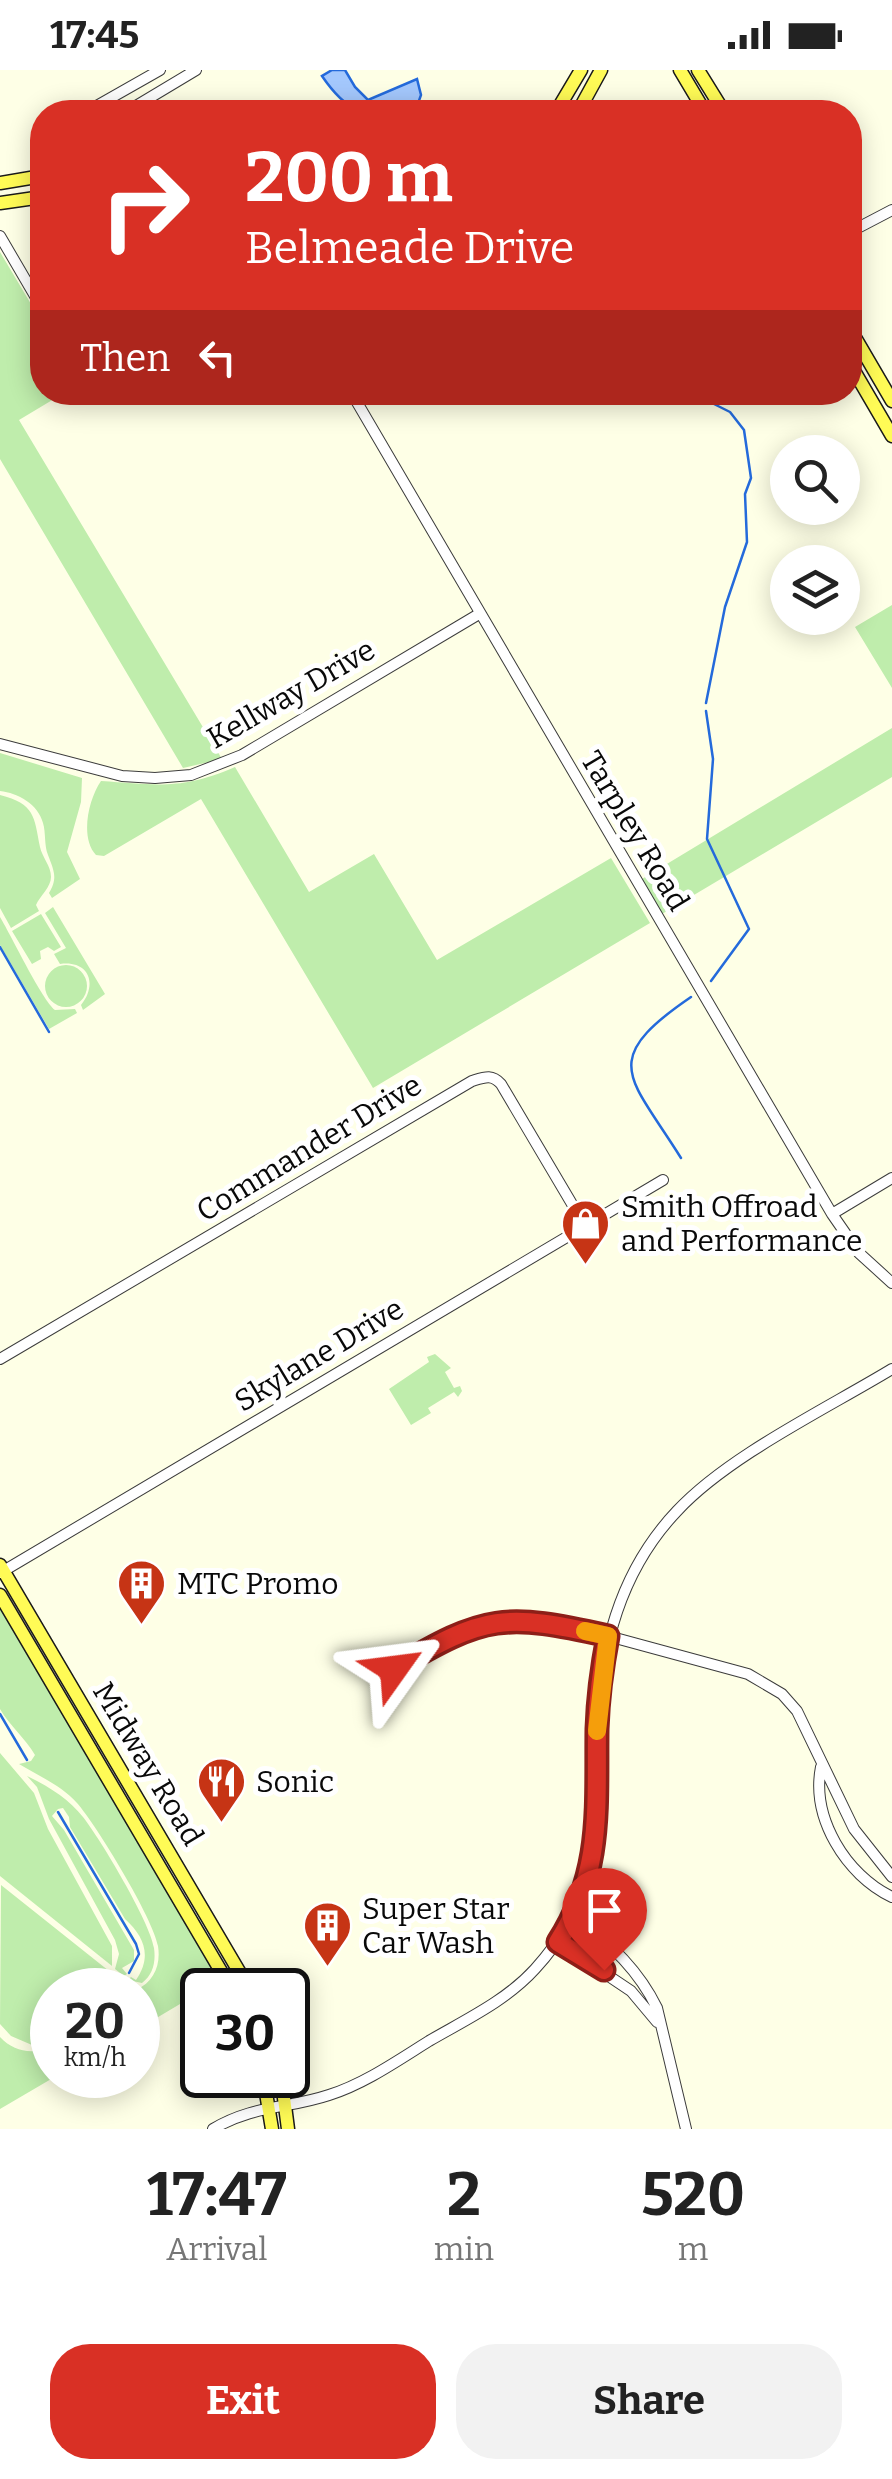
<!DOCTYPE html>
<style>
body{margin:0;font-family:Bitter,serif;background:#f2f2f2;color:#222;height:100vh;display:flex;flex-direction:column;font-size:38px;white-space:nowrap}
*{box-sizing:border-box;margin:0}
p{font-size:32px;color:#767676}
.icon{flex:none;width:55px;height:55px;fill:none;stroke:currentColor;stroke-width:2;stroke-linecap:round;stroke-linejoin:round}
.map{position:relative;height:2059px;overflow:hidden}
.details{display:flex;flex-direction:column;background:#fff;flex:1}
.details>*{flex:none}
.banner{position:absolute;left:30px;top:30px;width:832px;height:305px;border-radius:40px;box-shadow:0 5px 25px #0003;background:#d93025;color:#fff;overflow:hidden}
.buttons{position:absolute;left:770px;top:365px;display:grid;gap:20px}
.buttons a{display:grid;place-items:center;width:90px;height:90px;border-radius:50%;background:#fff;box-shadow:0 5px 25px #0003;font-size:50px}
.speed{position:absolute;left:30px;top:1898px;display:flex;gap:20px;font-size:50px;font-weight:700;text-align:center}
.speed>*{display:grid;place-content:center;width:130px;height:130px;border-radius:50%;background:#fff;box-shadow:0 5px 25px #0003;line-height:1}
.speed small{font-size:25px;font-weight:400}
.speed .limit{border:5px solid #111;border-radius:15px;background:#fff;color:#111}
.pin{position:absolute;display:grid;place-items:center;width:85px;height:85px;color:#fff;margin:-102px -42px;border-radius:50% 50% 50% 0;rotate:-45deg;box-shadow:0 0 10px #0007}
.pin .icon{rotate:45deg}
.me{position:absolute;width:110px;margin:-55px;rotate:59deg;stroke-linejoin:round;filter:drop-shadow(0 0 8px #0008)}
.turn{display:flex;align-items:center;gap:35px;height:210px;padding:0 50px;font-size:45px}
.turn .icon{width:130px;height:130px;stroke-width:2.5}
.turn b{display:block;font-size:70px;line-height:85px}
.then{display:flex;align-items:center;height:95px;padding:0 50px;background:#0003;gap:20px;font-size:38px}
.eta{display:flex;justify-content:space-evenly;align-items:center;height:170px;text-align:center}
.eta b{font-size:60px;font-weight:700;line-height:70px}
.button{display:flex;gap:20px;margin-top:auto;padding:20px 50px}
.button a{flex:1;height:115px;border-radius:40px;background:#d93025;color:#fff;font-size:40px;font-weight:700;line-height:115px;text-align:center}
.button a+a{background:#f2f2f2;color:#222}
.status{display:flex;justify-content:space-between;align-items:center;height:70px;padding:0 50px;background:#fff;direction:ltr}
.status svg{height:28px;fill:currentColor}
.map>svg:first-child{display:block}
.green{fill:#bfedac}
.water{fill:#a4c8fd;stroke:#246adb;stroke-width:2.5}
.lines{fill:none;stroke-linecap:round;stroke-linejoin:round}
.stream{stroke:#246adb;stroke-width:2.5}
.minor-casing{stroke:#3c3c3c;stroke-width:12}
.major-casing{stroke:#1a1a1a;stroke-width:15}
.minor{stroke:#fff;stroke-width:10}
.major{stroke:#fffb56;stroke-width:12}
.route-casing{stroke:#8d1f18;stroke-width:25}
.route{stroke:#d93025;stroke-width:18}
.slow{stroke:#f59e0b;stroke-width:18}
.labels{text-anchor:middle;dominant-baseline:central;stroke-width:10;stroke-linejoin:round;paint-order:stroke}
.street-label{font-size:30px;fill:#090909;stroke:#fff}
.poi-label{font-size:30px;fill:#090909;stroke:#fff;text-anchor:start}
</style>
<div class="status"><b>17:45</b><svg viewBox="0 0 49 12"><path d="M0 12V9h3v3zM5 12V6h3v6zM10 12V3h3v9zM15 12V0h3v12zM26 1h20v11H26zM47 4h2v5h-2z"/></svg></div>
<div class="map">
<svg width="892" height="2059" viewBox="0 0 892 2059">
<rect width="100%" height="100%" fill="#feffe6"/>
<path class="green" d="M0 182 31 234 32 257 42 267V322L64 323 19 350 222 689 183 698 0 389Z
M892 535V618L855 557Z
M892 658V707L662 844 642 809Z
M0 683 82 708 81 732 67 782 80 809 52 828 49 823C58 808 54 801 48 785 44 775 46 763 43 753 38 734 18 723 0 721Z
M235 697 309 822 374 784 437 890 611 788 650 853 373 1018 201 729 104 786 96 785C80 768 88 730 101 711 158 715 182 720 235 697Z
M0 725C35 734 34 746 40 777 42 787 51 796 51 807 51 817 40 826 36 835L39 841 11 858 0 838Z
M53 837 105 924 83 940 81 935C98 914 89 890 60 894L54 884 66 878 45 843Z
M41 844 61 877 54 881 48 877 40 881 41 889 32 894 12 861Z
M0 847C12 867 42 930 55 940L75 939 77 943 49 959 0 875Z
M45 916a21 21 0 1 1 42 0a21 21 0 1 1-42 0Z
M435 1284 451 1298 445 1302 454 1318 460 1316 462 1321 458 1327 454 1322 428 1338 431 1343 411 1355 389 1319 429 1292 427 1287Z
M0 1536 217 1905V1912L138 1959 136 1920C154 1912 161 1895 158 1876 153 1848 97 1756 77 1733 62 1716 39 1706 19 1694L31 1691 35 1685C25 1668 10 1656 0 1639Z
M0 1683 34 1723 48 1759 112 1876V1896L0 1806Z
M27 1706C48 1716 69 1729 83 1747 101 1770 150 1852 154 1878 156 1892 153 1905 142 1913L128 1910 131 1907 136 1910C152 1887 145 1867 125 1849L70 1757 69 1747 63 1738 58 1739 52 1746 64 1760 134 1880V1891L122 1898 127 1904 124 1906 115 1899 119 1884 115 1870 49 1749 37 1717Z
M1 1815 109 1901 94 1920H52V1969L32 1975 11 1966 0 1954Z
M0 1967C15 1983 33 1984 52 1977V2005H58L0 2039Z"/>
<path class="water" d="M332 0H345L355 17 368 30 417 9 421 25 415 42C367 43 352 50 322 6Z"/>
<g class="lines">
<path class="stream" d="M599 322 614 331 648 327 712 333 730 342 744 360 751 408 745 424 747 472 725 537 706 633
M706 641 713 689 707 769 749 859 711 911
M0 877 49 962
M681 1088C630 1006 597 991 691 927
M0 1644 27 1690
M58 1742 136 1874 139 1884 129 1903
M115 1920 120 1914"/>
<defs>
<path id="minor" d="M86 42 160 0
M126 42 196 0
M850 162 892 140
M0 166 42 238
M351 322 832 1144 859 1183 892 1213
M0 674 122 706 155 708 191 705 242 685 479 544
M832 1144 892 1108
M0 1289 472 1011C485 1007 492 1004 501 1014L585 1156
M0 1503 663 1110
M393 1599 474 1556 527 1550 608 1566 748 1604 782 1624 797 1641 854 1759 892 1807
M821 1697C811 1748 846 1805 892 1827
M573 1847C609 1871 638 1899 657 1938L686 2059
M558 1872 631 1921 657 1952
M213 2059C253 2035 287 2039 329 2025 364 2014 397 1991 429 1971 465 1950 506 1931 535 1899 607 1820 594 1754 598 1657 600 1577 621 1500 677 1441 728 1386 826 1339 892 1299"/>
<path id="major" d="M680 0 705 42
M698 0 724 42
M556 42 581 0
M578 42 601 0
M0 113 42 106
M0 133 42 127
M850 259 892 331
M850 294 892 366
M0 1495 250 1920
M0 1525 232 1920
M263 2005 272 2059
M281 2005 288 2059"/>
</defs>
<use href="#minor" class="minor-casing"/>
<use href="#major" class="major-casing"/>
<use href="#minor" class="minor"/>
<use href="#major" class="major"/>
</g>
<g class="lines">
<defs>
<path id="route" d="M394 1599C486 1544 504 1543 608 1566 602 1597 598 1628 597 1659 596 1738 603 1802 558 1872L604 1900"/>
</defs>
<use href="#route" class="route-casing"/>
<use href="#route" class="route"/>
<path class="slow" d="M585 1561 608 1566 597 1661"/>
</g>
<defs>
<symbol id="shop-pin" viewBox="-11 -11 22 30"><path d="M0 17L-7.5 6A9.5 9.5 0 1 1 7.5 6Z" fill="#c63415" stroke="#fff"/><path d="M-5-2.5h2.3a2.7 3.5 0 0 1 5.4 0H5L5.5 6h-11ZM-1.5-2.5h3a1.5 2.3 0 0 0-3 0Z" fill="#fff"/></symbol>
<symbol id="building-pin" viewBox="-11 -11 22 30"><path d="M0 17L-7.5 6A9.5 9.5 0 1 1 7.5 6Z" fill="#c63415" stroke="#fff"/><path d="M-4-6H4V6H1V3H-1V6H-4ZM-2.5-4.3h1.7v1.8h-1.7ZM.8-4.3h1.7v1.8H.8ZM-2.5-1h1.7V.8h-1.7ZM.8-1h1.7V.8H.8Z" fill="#fff"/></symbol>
<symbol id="restaurant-pin" viewBox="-11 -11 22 30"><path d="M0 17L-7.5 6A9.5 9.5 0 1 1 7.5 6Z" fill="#c63415" stroke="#fff"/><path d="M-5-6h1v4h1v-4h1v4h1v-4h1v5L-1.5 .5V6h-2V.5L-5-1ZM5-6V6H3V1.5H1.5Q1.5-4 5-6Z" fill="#fff"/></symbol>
</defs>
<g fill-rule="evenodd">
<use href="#shop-pin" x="558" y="1126" width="55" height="75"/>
<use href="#building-pin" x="114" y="1486" width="55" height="75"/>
<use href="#restaurant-pin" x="194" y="1684" width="55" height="75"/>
<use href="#building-pin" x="300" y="1828" width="55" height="75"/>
</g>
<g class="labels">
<g class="street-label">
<text transform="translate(291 624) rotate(-30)">Kellway Drive</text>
<text transform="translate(635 761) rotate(59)">Tarpley Road</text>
<text transform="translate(309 1078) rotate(-31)">Commander Drive</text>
<text transform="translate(319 1285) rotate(-31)">Skylane Drive</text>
<text transform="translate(148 1694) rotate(59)">Midway Road</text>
</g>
<g class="poi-label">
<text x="621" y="1137">Smith Offroad<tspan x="621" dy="34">and Performance</tspan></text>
<text x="177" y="1514">MTC Promo</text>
<text x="256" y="1712">Sonic</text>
<text x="362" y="1839">Super Star<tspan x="362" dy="34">Car Wash</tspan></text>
</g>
</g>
</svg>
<div class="buttons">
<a><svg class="icon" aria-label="search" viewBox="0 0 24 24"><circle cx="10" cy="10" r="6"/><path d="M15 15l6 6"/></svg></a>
<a><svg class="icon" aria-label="layers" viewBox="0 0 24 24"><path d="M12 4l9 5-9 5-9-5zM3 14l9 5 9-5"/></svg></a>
</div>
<div class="speed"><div>20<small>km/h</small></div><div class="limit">30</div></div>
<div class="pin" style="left:604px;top:1900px;background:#d93025"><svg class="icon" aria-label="arrive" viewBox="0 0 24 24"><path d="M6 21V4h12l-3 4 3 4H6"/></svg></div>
<svg class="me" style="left:394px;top:1599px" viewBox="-20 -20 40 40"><path d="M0-17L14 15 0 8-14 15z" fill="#d93025" stroke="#fff" stroke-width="4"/></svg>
<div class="banner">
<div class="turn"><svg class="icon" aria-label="right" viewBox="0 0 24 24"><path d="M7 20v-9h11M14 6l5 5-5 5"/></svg><div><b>200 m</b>Belmeade Drive</div></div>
<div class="then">Then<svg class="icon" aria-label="left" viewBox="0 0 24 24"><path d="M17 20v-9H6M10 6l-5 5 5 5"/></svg></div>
</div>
</div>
<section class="details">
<div class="eta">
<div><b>17:47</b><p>Arrival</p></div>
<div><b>2</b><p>min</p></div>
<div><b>520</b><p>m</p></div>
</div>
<div class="button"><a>Exit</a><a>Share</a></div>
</section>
